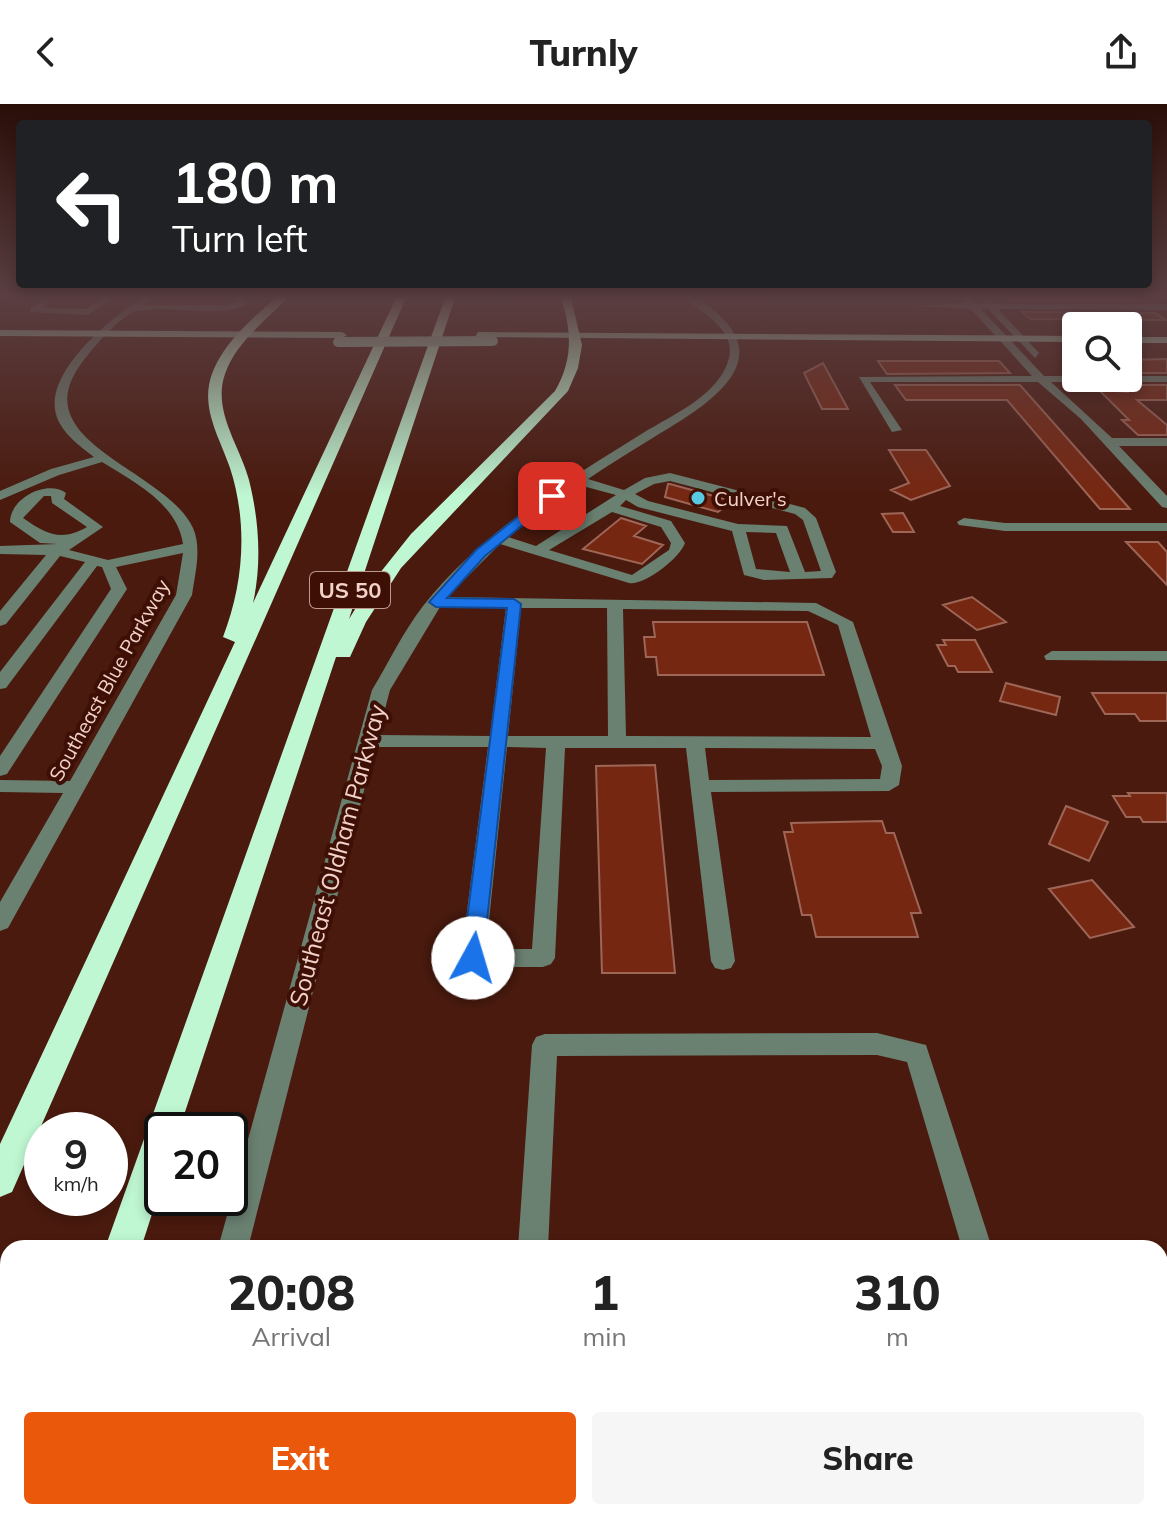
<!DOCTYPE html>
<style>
body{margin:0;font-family:Mulish,sans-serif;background:#f6f6f6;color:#222;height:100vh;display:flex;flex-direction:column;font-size:30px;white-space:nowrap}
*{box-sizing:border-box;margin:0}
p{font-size:26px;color:#767676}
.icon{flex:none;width:44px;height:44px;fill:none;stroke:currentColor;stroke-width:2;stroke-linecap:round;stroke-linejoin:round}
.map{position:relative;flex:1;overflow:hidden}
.panel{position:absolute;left:0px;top:1136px;width:1168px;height:280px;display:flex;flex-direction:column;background:#fff;border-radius:24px 24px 0 0;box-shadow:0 4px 12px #0003}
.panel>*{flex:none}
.banner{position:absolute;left:16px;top:16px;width:1136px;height:168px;border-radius:8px;box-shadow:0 4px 12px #0003;background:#202124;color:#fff;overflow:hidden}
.controls{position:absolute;left:1062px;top:208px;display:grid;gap:16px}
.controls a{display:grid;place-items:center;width:80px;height:80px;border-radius:8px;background:#fff;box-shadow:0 4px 12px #0003;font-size:40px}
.speed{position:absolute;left:24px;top:1008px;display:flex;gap:16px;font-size:40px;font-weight:700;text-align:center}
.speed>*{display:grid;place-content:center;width:104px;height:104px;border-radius:50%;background:#fff;box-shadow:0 4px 12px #0003;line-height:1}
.speed small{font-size:20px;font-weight:400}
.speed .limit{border:4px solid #111;border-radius:12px;background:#fff;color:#111}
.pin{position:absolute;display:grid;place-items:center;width:68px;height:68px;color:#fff;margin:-34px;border-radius:16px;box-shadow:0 4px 12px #0006}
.me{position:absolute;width:88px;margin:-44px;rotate:6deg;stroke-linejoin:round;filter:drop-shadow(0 0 6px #0008)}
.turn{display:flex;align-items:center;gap:28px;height:168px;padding:0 24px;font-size:36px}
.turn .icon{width:104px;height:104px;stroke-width:2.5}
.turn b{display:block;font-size:56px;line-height:68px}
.eta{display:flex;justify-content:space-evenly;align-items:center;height:136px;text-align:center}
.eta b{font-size:48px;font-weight:800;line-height:56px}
.action{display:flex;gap:16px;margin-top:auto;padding:16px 24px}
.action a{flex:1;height:92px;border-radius:8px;background:#ea580c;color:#fff;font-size:32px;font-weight:800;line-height:92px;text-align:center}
.action a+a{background:#f6f6f6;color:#222}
header{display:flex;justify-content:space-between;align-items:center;height:104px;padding:0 24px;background:#fff;font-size:36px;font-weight:800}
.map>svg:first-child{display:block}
.building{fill:#762711;stroke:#9d6657;stroke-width:2}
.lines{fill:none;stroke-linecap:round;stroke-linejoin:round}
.minor-tunnel{stroke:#63362a;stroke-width:10;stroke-dasharray:10 5;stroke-linecap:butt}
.minor{fill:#6a8071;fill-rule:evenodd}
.major{fill:#a7d5b7;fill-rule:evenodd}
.highway{fill:#bff7d2;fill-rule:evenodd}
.major-bridge{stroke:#a7d5b7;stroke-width:10}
.route{fill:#1a73e8;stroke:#114b97;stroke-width:2}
.poi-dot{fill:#58c9e3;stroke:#3e1005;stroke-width:3}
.labels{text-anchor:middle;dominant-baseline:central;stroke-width:8;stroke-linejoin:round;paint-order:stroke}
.far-poi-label{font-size:20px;fill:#f2d2ca;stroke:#3e1005;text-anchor:start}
.far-street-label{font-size:20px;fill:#f2d2ca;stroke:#3e1005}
.shield{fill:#3e1005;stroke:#bc988f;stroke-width:2}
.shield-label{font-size:22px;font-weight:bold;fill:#f2d2ca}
.street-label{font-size:24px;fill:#f2d2ca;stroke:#3e1005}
</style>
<header><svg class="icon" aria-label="back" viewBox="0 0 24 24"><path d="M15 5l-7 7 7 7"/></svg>Turnly<svg class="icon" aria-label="share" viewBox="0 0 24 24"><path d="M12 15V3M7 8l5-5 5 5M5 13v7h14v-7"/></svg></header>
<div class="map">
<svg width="1167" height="1416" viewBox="0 0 1167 1416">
<rect width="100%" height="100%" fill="#4a1a0e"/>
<path class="building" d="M1007 194H1134L1138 197H1010Z
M1022 208 1155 209 1166 216 1030 215Z
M1167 255V269H1128V256Z
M878 257H999L1010 269 887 270Z
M823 259 848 305H822L804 269Z
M895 281H1020L1130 405H1100L1007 296H906Z
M1128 281H1167V296H1137L1167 321V331H1138L1122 316H1129L1099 286 1128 288Z
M889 346H926L950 382 911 396 891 386 909 379Z
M668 380H670L732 397 718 408 665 393Z
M903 409 914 428H893L882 410Z
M621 414 646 422 634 432 663 441 642 460 583 445Z
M1126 438H1158L1167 448V481Z
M972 493 1006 518 977 526 943 501Z
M653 518H807L824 571H658L656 553H646L644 533H655Z
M943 536H975L992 568H958L955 562H948L937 541H946Z
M1006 579 1060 593 1056 611 1000 597Z
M1092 589H1167V617H1140L1135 610H1105Z
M655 661 675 869H602L596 662Z
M1128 689H1167V718H1143L1140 713H1126L1113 692H1130Z
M1066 702 1108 718 1089 757 1049 740Z
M882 717 886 729H894L921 809H911L918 833H816L811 811H802L784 728H793L791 719Z
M1092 776 1134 823 1090 834 1049 785Z"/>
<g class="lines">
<path class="minor-tunnel" d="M194 194H198"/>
<path class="minor" d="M44 194H53L43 204 86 205 103 194H113L88 211 31 208V204Z
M143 194H153L143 201H226L238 198 237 194H245L247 200C235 207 220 207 206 207 184 207 160 203 138 207 122 209 91 246 81 260 23 339 166 365 193 424 202 444 195 470 192 491L8 824 0 827V798L63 689 0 688V676L70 677 176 491 183 449 116 463 127 485 7 670 0 672V652L111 485 102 463 97 462 6 584 0 585V568L85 458 60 452 6 520 0 522V507L46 451 0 450V442L58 440 40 439 10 418C10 395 46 375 66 389L64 395 103 423 69 446 108 456 183 440C177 399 134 378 102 358L59 371 0 396V387L51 365 94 353C81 343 67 333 59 318 36 274 111 213 143 194ZM44 392H51L52 399 87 423C61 438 46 430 23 414Z
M685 194C702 194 719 209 730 223 767 272 684 314 651 335 630 348 608 361 588 375L624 386 645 374 670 369 805 404 816 414 836 468 832 474 764 476 744 471 732 427 638 403 626 396 620 402 671 417 685 439C680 454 644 482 629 479L500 440 447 493 816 499 853 518 902 662 899 681 889 687 711 688 735 857 731 864 723 866 715 864 711 857 686 644H565L555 854 551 860 543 863H473L465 860 461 854 488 643H375L248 1144H218L372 586C389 558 403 528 423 502 482 428 564 378 643 329 672 311 720 291 729 254 736 225 702 210 685 194ZM670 377 795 410 803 416 821 467 805 468 787 422 738 420 648 397 635 390 654 380ZM579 381 616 391 536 442 508 433ZM612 408 661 423 671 439 669 446 632 471 549 446ZM746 428 776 429 790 468 756 465ZM440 503H506L490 632 378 631 390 586ZM521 504H607L608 632H508ZM623 505 808 507 838 521 871 633 626 632ZM507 643 546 644 532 845H486ZM705 644 875 645 882 662 880 675 709 676Z
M962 194H971L976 200H984L987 195 993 200H1167V206L998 205 1039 249 1035 254 988 205H981L1044 272H1167V278H1051L1112 334H1167V342H1119L1167 392V404L1162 403 1081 315 1038 278H870L902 326 892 328 859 273 1032 272 971 205 914 202 966 199Z
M964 414 1005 419H1167V427H1005L959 421 957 418Z
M1052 547H1167V557L1046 556 1044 552Z
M877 929 926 941 992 1144H962L907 958 877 951 557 952 548 1144H518L532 941 536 933 545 930Z
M144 1408H180L178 1416H142Z
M501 1408H537L536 1416H500Z
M1032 1408H1068L1069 1416H1033Z"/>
<path class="major" d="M0 226 342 228 347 231 342 234 0 232Z
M478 228 1076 232V238L475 233Z
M1128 233H1167V239H1128Z"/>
<path class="highway" d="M276 194H287C265 218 236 238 225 270 212 307 240 342 249 376 259 416 262 459 253 499L396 194H406L12 1088 0 1093V1040L235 538 223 533C244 479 248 419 230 364 221 337 204 310 209 281 216 245 250 216 276 194Z
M445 194H455L349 515 368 484 411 430 555 287C573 256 572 227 561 194H571L582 241 578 264 568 287 401 464 366 518 350 553H336L179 1026H162V1079L141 1144H105Z
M12 1408H54L51 1416H9Z"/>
<path class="major-bridge" d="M338 238 493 237"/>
</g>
<linearGradient id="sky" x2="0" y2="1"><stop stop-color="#290e08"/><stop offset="0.49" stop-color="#5a3e41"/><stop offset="1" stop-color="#5a3e41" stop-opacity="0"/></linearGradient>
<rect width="1167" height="392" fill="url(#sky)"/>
<path class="route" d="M548 389 558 392 485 452 447 494 514 495 521 500 483 854 473 862 462 854 507 504 436 503 429 498 476 446Z"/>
<circle class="poi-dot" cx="698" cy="394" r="8"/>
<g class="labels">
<g class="far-poi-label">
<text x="714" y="394">Culver's</text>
</g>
<g class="far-street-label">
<text transform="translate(109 576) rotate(-61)">Southeast Blue Parkway</text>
</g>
<rect class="shield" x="310" y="468" width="80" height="36" rx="6"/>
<g class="shield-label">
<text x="350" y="486">US 50</text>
</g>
<g class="street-label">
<text transform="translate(337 751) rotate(-75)">Southeast Oldham Parkway</text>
</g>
</g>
</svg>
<div class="controls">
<a><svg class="icon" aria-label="search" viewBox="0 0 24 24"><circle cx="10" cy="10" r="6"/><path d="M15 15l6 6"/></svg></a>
</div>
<div class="speed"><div>9<small>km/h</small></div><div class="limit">20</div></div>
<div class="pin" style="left:552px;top:392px;background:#d93025"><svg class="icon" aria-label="arrive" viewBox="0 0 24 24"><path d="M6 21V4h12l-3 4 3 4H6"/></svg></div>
<svg class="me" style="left:473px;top:854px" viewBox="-20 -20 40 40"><circle r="19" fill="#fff"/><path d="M0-13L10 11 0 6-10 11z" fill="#1a73e8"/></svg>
<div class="banner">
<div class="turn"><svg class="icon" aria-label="left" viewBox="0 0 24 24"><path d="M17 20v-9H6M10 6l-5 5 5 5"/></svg><div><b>180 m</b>Turn left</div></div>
</div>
<section class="panel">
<div class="eta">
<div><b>20:08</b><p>Arrival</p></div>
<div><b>1</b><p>min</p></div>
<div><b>310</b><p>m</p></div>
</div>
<div class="action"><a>Exit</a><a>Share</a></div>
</section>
</div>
